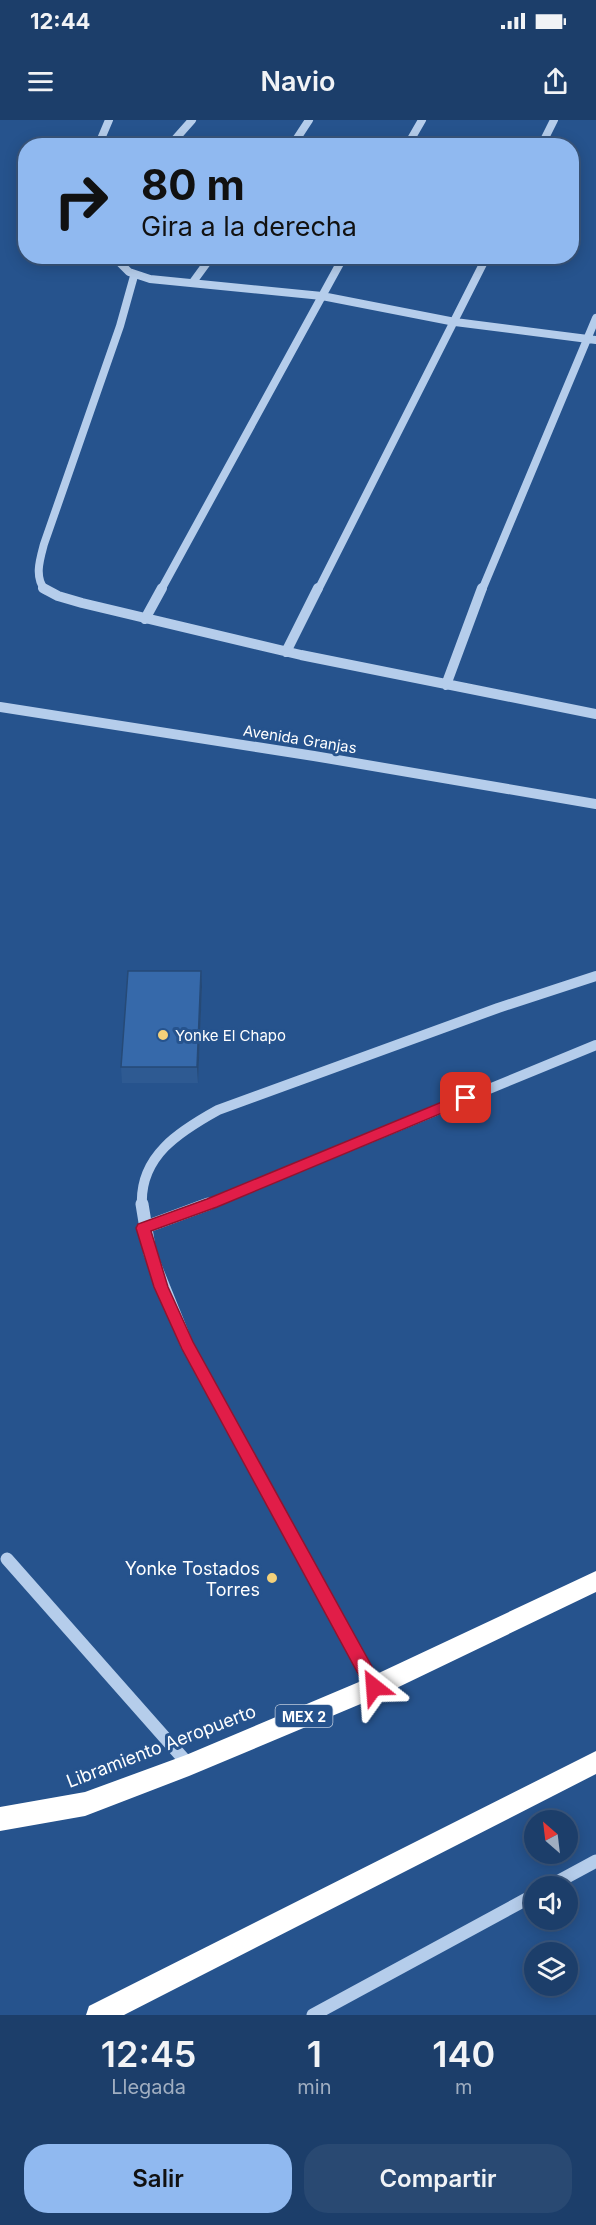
<!DOCTYPE html>
<html lang="es">
<style>
body{margin:0;font-family:Inter,sans-serif;background:#294972;color:#f1f3f6;height:100vh;display:flex;flex-direction:column;font-size:22px;white-space:nowrap}
*{box-sizing:border-box;margin:0}
p{font-size:20px;color:#a0aec1}
.icon{flex:none;width:33px;height:33px;fill:none;stroke:currentColor;stroke-width:2;stroke-linecap:round;stroke-linejoin:round}
.map{position:relative;height:1895px;overflow:hidden}
.sheet{display:flex;flex-direction:column;background:#1c3e6a;flex:1}
.sheet>*{flex:none}
.guide{position:absolute;left:18px;top:18px;width:561px;height:126px;border-radius:24px;box-shadow:0 3px 15px #0003,0 0 0 2px #3a577e;background:#90b9f0;color:#111;overflow:hidden}
.needle{width:39px;rotate:332deg}
.fabs{position:absolute;left:524px;top:1690px;display:grid;gap:12px}
.fabs a{display:grid;place-items:center;width:54px;height:54px;border-radius:50%;background:#1c3e6a;box-shadow:0 3px 15px #0003,0 0 0 2px #3a577e;font-size:30px}
.pin{position:absolute;display:grid;place-items:center;width:51px;height:51px;color:#fff;margin:-26px;border-radius:12px;box-shadow:0 3px 9px #0006}
.me{position:absolute;width:66px;margin:-33px;rotate:332deg;stroke-linejoin:round;filter:drop-shadow(0 0 4px #0008)}
.turn{display:flex;align-items:center;gap:21px;height:126px;padding:0 24px;font-size:27px}
.turn .icon{width:78px;height:78px;stroke-width:2.5}
.turn b{display:block;font-size:42px;line-height:51px}
.eta{display:flex;justify-content:space-evenly;align-items:center;height:102px;text-align:center}
.eta b{font-size:36px;font-weight:600;line-height:42px}
.primary-button{display:flex;gap:12px;margin-top:auto;padding:12px 24px}
.primary-button a{flex:1;height:69px;border-radius:24px;background:#90b9f0;color:#111;font-size:24px;font-weight:600;line-height:69px;text-align:center}
.primary-button a+a{background:#294972;color:#f1f3f6}
.status{display:flex;justify-content:space-between;align-items:center;height:42px;padding:0 30px;background:#1c3e6a;direction:ltr}
.status svg{height:16px;fill:currentColor}
header{display:flex;justify-content:space-between;align-items:center;height:78px;padding:0 24px;background:#1c3e6a;font-size:27px;font-weight:600}
.map>svg:first-child{display:block}
.lines{fill:none;stroke-linecap:round;stroke-linejoin:round}
.minor-far2{stroke:#b5cdeb;stroke-width:8}
.minor-far1{stroke:#b5cdeb;stroke-width:10}
.minor{stroke:#b5cdeb;stroke-width:13}
.highway{fill:#fff;fill-rule:evenodd}
.wall{fill:#2e5a92}
.shaded-wall{fill:#264a77}
.building{fill:#3669aa;stroke:#264a77;stroke-width:1.5}
.route{fill:#e11d48;stroke:#92132f;stroke-width:1.5}
.poi-dot{fill:#f4d17a;stroke:#26538d;stroke-width:2}
.labels{text-anchor:middle;dominant-baseline:central;stroke-width:6;stroke-linejoin:round;paint-order:stroke}
.shield{fill:#26538d;stroke:#becbdd;stroke-width:1.5}
.shield-label{font-size:14px;font-weight:bold;fill:#fff}
.street-label{font-size:15px;fill:#fff;stroke:#26538d}
.poi-label{font-size:15px;fill:#fff;stroke:#26538d;text-anchor:start}
.near-poi-label{font-size:18px;fill:#fff;stroke:#26538d;text-anchor:end}
.near-street-label{font-size:18px;fill:#fff;stroke:#26538d}
</style>
<div class="status"><b>12:44</b><svg viewBox="0 0 49 12"><path d="M0 12V9h3v3zM5 12V6h3v6zM10 12V3h3v9zM15 12V0h3v12zM26 1h20v11H26zM47 4h2v5h-2z"/></svg></div>
<header><svg class="icon" aria-label="menu" viewBox="0 0 24 24"><path d="M4 6h16M4 12h16M4 18h16"/></svg>Navio<svg class="icon" aria-label="share" viewBox="0 0 24 24"><path d="M12 15V3M7 8l5-5 5 5M5 13v7h14v-7"/></svg></header>
<div class="map">
<svg width="596" height="1895" viewBox="0 0 596 1895">
<rect width="100%" height="100%" fill="#26538d"/>
<g class="lines">
<path class="minor-far2" d="M98 26 109 0
M169 26 192 0
M292 26 309 0
M407 26 422 0
M541 26 554 0
M113 136 129 152 150 159 322 176 455 202 596 220
M193 162 212 136
M45 470C34 457 40 439 44 424L120 206 134 156
M161 470 344 136
M318 470 487 136
M482 470 596 198"/>
<path class="minor-far1" d="M43 468 58 476 82 483 301 535 596 594
M145 499 162 468
M286 532 318 468
M446 565 482 468
M0 587 314 636 596 684
M142 1086C139 1036 180 1011 218 990L498 888 596 856
M204 1086 596 925"/>
<path class="minor" d="M142 1084 150 1133 187 1225 374 1567
M143 1108 208 1084
M7 1439 189 1645
M548 1767 596 1741
M313 1895 534 1775"/>
<path class="highway" d="M596 1451V1472L382 1575 189 1656 85 1696 0 1711V1687L85 1672 186 1635 366 1559Z
M596 1631V1654L124 1895H86L89 1886Z"/>
</g>
<path class="wall" d="M202 867 198 963H122L121 947Z"/>
<path class="shaded-wall" d="M201 851 202 867 198 963 197 947Z"/>
<path class="building" d="M128 851H201L197 947H121Z"/>
<path class="route" d="M466 972 471 974 473 978 471 981 217 1087 151 1111 168 1167 193 1222 380 1561 383 1567 380 1572 374 1575 368 1572 182 1229 154 1167 136 1108 138 1104 207 1079Z"/>
<g class="poi-dot">
<circle cx="163" cy="915" r="6"/>
<circle cx="272" cy="1458" r="6"/>
</g>
<g class="labels">
<rect class="shield" x="275.5" y="1585" width="57" height="22" rx="4.5"/>
<g class="shield-label">
<text x="304" y="1596">MEX 2</text>
</g>
<g class="street-label">
<text transform="translate(300 619) rotate(9)">Avenida Granjas</text>
</g>
<g class="poi-label">
<text x="175" y="915">Yonke El Chapo</text>
</g>
<g class="near-poi-label">
<text x="260" y="1448">Yonke Tostados<tspan x="260" dy="21">Torres</tspan></text>
</g>
<g class="near-street-label">
<text transform="translate(161 1626) rotate(-21)">Libramiento Aeropuerto</text>
</g>
</g>
</svg>
<div class="fabs">
<a><svg class="needle" viewBox="-14 -14 28 28"><path d="M0-13l5 13h-10z" fill="#e53935"/><path d="M0 13l5-13h-10z" fill="#a0aec1"/></svg></a>
<a><svg class="icon" aria-label="sound" viewBox="0 0 24 24"><path d="M4 9h4l5-4v14l-5-4H4zM17 9q2 3 0 6"/></svg></a>
<a><svg class="icon" aria-label="layers" viewBox="0 0 24 24"><path d="M12 4l9 5-9 5-9-5zM3 14l9 5 9-5"/></svg></a>
</div>
<div class="pin" style="left:466px;top:978px;background:#d93025"><svg class="icon" aria-label="arrive" viewBox="0 0 24 24"><path d="M6 21V4h12l-3 4 3 4H6"/></svg></div>
<svg class="me" style="left:374px;top:1567px" viewBox="-20 -20 40 40"><path d="M0-17L14 15 0 8-14 15z" fill="#e11d48" stroke="#fff" stroke-width="4"/></svg>
<div class="guide">
<div class="turn"><svg class="icon" aria-label="right" viewBox="0 0 24 24"><path d="M7 20v-9h11M14 6l5 5-5 5"/></svg><div><b>80 m</b>Gira a la derecha</div></div>
</div>
</div>
<section class="sheet">
<div class="eta">
<div><b>12:45</b><p>Llegada</p></div>
<div><b>1</b><p>min</p></div>
<div><b>140</b><p>m</p></div>
</div>
<div class="primary-button"><a>Salir</a><a>Compartir</a></div>
</section>
